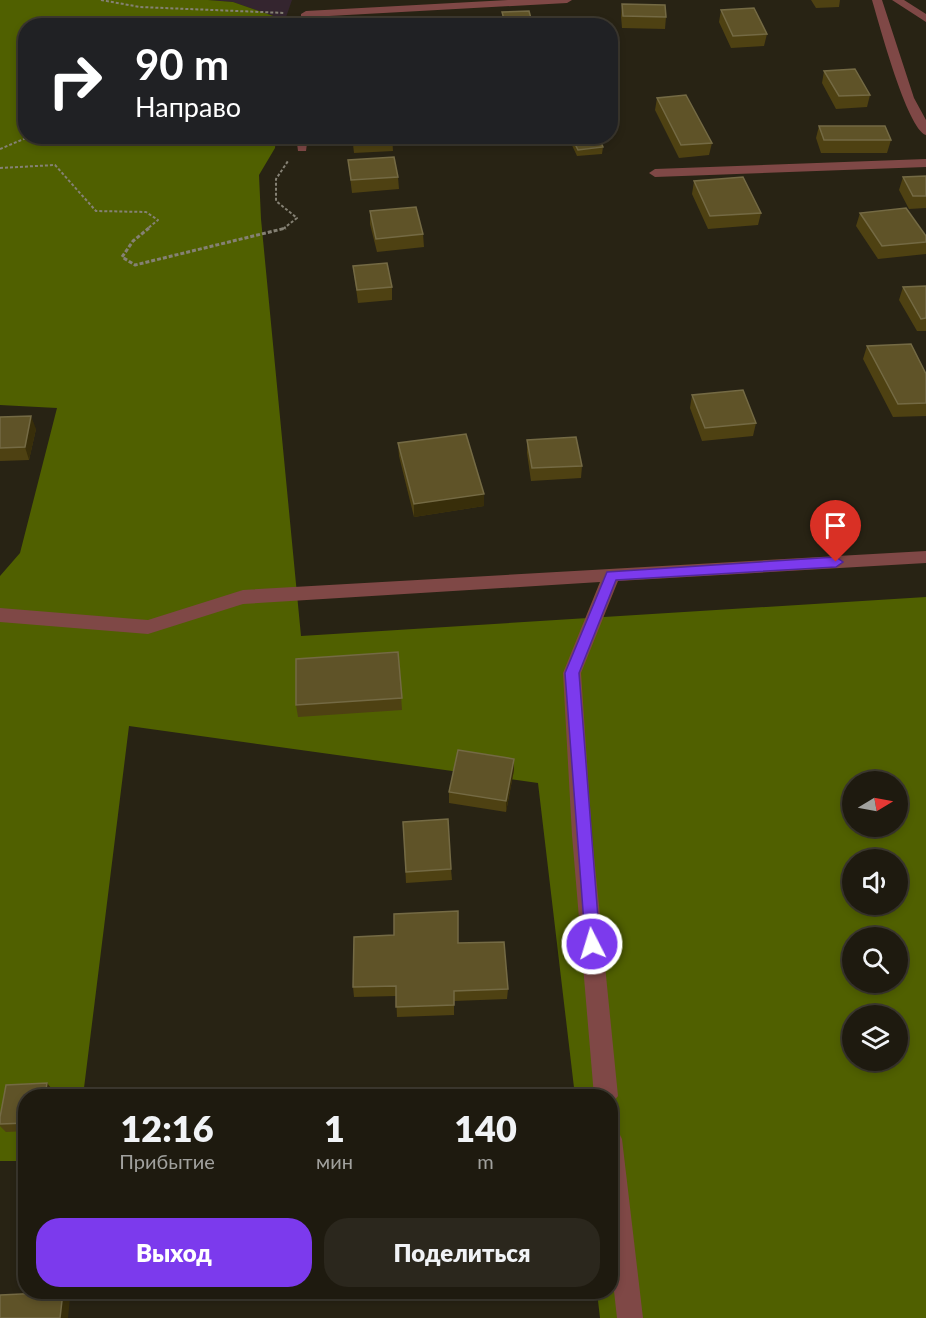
<!DOCTYPE html>
<html lang="ru">
<meta charset="utf-8">
<style>
body{margin:0;font-family:Lato,sans-serif;background:#2b271d;color:#f1f3f6;height:100vh;display:flex;flex-direction:column;font-size:22px;white-space:nowrap}
*{box-sizing:border-box;margin:0}
p{font-size:20px;color:#a1a19e}
.icon{flex:none;width:33px;height:33px;fill:none;stroke:currentColor;stroke-width:2;stroke-linecap:round;stroke-linejoin:round}
.map{position:relative;flex:1;overflow:hidden}
.side{position:absolute;left:18px;top:1089px;width:600px;height:210px;display:flex;flex-direction:column;background:#1e1a0f;border-radius:24px;box-shadow:0 3px 9px #0003,0 0 0 2px #3c382f}
.side>*{flex:none}
.guide{position:absolute;left:18px;top:18px;width:600px;height:126px;border-radius:24px;box-shadow:0 3px 9px #0003,0 0 0 2px #3c382f;background:#202124;color:#fff;overflow:hidden}
.needle{width:39px;rotate:80deg}
.buttons{position:absolute;left:842px;top:771px;display:grid;gap:12px}
.buttons a{display:grid;place-items:center;width:66px;height:66px;border-radius:50%;background:#1e1a0f;box-shadow:0 3px 9px #0003,0 0 0 2px #3c382f;font-size:30px}
.pin{position:absolute;display:grid;place-items:center;width:51px;height:51px;color:#fff;margin:-62px -26px;border-radius:50% 50% 50% 0;rotate:-45deg;box-shadow:0 0 6px #0007}
.pin .icon{rotate:45deg}
.me{position:absolute;width:66px;margin:-33px;rotate:355deg;stroke-linejoin:round;filter:drop-shadow(0 0 4px #0008)}
.turn{display:flex;align-items:center;gap:21px;height:126px;padding:0 18px;font-size:27px}
.turn .icon{width:78px;height:78px;stroke-width:2.5}
.turn b{display:block;font-size:42px;line-height:51px}
.eta{display:flex;justify-content:space-evenly;align-items:center;height:102px;text-align:center}
.eta b{font-size:36px;font-weight:800;line-height:42px}
.button{display:flex;gap:12px;margin-top:auto;padding:12px 18px}
.button a{flex:1;height:69px;border-radius:24px;background:#7c3aed;color:#fff;font-size:24px;font-weight:800;line-height:69px;text-align:center}
.button a+a{background:#2b271d;color:#f1f3f6}
.map>svg:first-child{display:block}
.industrial{fill:#34252f}
.forest{fill:#506000;fill-rule:evenodd}
.lines{fill:none;stroke-linecap:round;stroke-linejoin:round}
.path-far1{stroke:#858174;stroke-width:2;stroke-dasharray:3 2;stroke-linecap:butt}
.path{stroke:#858174;stroke-width:3;stroke-dasharray:4 2;stroke-linecap:butt}
.street{fill:#7f4846;fill-rule:evenodd}
.wall{fill:#4e4112}
.shaded-wall{fill:#382e0a}
.building{fill:#5f5328;stroke:#746a44;stroke-width:1.5}
.route{fill:#7c3aed;stroke:#51269a;stroke-width:1.5}
</style>
<div class="map">
<svg width="926" height="1318" viewBox="0 0 926 1318">
<rect width="100%" height="100%" fill="#282314"/>
<path class="industrial" d="M208 0H292L285 20 233 2Z"/>
<path class="forest" d="M0 0H208L233 2 285 20V25L26 26V136L276 137 275 148 259 175 261 219 301 636 926 597V1318H600L597 1292H610V1096H575L538 783 129 726 83 1096H26L25 1161H0V576L20 553 57 408 0 405ZM852 782H897V826H852ZM852 860H897V904H852ZM852 938H897V982H852ZM852 1016H897V1060H852Z"/>
<g class="lines">
<path class="path-far1" d="M101 0 140 7 285 13
M0 149 31 136
M0 168 55 165 96 211 146 212 158 220 147 229
M283 229 297 218 276 201V179L288 161"/>
<path class="path" d="M149 228 133 241 122 257 135 265 286 228"/>
<path class="street" d="M508 0H572L567 3 311 17V26H301V14L306 11Z
M872 0H882L914 98 926 120V135C907 129 879 23 872 0Z
M892 0H904L926 14V22Z
M296 136H308L306 151H298Z
M926 159V167L655 177 649 173 655 169Z
M926 551V563L618 581 581 673 592 835 618 1096 610 1106V1096H594L572 835 563 673 600 582 243 604 148 634 0 622V608L148 620 243 590Z
M610 1127 618 1131 622 1139 643 1318H617L610 1255Z"/>
</g>
<path class="wall" d="M811 0H840L839 7 816 8Z
M622 4 666 17 665 29 622 28 621 16Z
M721 10 767 34 764 46 731 48 719 22Z
M502 12 533 26H502Z
M824 71 870 95 867 107 836 109 822 83Z
M657 98 712 143 709 155 679 158 655 110Z
M819 126 891 140 887 153H821L816 138Z
M352 136H392L393 151 354 153Z
M570 136H598L603 147 602 154 577 156 570 141Z
M348 160 398 177 399 189 352 193Z
M926 176V208L909 209 899 190 903 177Z
M694 181 761 213 758 225 708 229 692 194Z
M370 211 423 234 424 247 377 252 370 224Z
M860 213 926 236V254L878 259 856 226Z
M353 266 392 287V300L358 303Z
M926 286V331H917L899 300 903 287Z
M867 346 926 374V416L893 417 863 359Z
M692 395 756 423 753 436 702 441 690 408Z
M0 417 36 429 29 460 0 461Z
M527 440 582 466 581 478 531 481 527 453Z
M398 443 484 506 414 517 399 456Z
M398 652 402 710 298 717 296 705Z
M514 759V770L506 812 449 803V792Z
M403 822 451 869 452 880 406 883Z
M458 943 508 989 507 999 454 1001V1015L397 1017 396 996 354 997 353 987Z
M47 1083 54 1092 53 1096H26V1131L6 1132 0 1126V1117L6 1085Z"/>
<path class="shaded-wall" d="M31 416 36 429 29 460 25 447Z
M484 494V506L414 517V504Z
M514 759V770L506 812V801Z
M47 1083 54 1092 53 1096H45Z
M63 1292 70 1298 68 1318H60Z"/>
<path class="building" d="M622 4 665 5 666 17 623 16Z
M754 8 767 34 733 36 721 10Z
M529 11 533 26H506L502 12Z
M422 17 425 26H389L387 20Z
M855 69 870 95 839 96 824 71Z
M686 95 712 143 681 145 657 98Z
M819 126H885L891 140H824Z
M352 136H392V139L353 141Z
M571 136H598L603 147 578 150Z
M394 157 398 177 351 180 348 160Z
M926 176V196H913L903 177Z
M743 177 761 213 710 216 694 181Z
M416 207 423 234 376 239 370 211Z
M906 208 926 236V242L882 246 860 213Z
M387 263 392 287 357 290 353 266Z
M926 286V318L921 319 903 287Z
M911 344 926 374V403L898 404 867 346Z
M743 390 756 423 705 428 692 395Z
M31 416 25 447 0 448V417Z
M466 434 484 494 414 504 398 443Z
M576 437 582 466 532 468 527 440Z
M398 652 402 698 296 705V659Z
M458 750 514 759 506 801 449 792Z
M448 819 451 869 406 872 403 822Z
M458 911V943L504 942 508 989 454 991V1005L396 1007V986L353 987 354 937 394 935V914Z
M47 1083 45 1096H26V1123L0 1124V1117L6 1085Z
M63 1292 60 1318H0V1295Z"/>
<path class="route" d="M836 557 843 562 836 567 616 580 579 673 600 944 597 950 592 952 586 950 565 673 607 572Z"/>
</svg>
<div class="buttons">
<a><svg class="needle" viewBox="-14 -14 28 28"><path d="M0-13l5 13h-10z" fill="#e53935"/><path d="M0 13l5-13h-10z" fill="#a1a19e"/></svg></a>
<a><svg class="icon" aria-label="sound" viewBox="0 0 24 24"><path d="M4 9h4l5-4v14l-5-4H4zM17 9q2 3 0 6"/></svg></a>
<a><svg class="icon" aria-label="search" viewBox="0 0 24 24"><circle cx="10" cy="10" r="6"/><path d="M15 15l6 6"/></svg></a>
<a><svg class="icon" aria-label="layers" viewBox="0 0 24 24"><path d="M12 4l9 5-9 5-9-5zM3 14l9 5 9-5"/></svg></a>
</div>
<div class="pin" style="left:836px;top:562px;background:#d93025"><svg class="icon" aria-label="arrive" viewBox="0 0 24 24"><path d="M6 21V4h12l-3 4 3 4H6"/></svg></div>
<svg class="me" style="left:592px;top:944px" viewBox="-20 -20 40 40"><circle r="17" fill="#7c3aed" stroke="#fff" stroke-width="3"/><path d="M0-11L8 9 0 5-8 9z" fill="#fff"/></svg>
<div class="guide">
<div class="turn"><svg class="icon" aria-label="right" viewBox="0 0 24 24"><path d="M7 20v-9h11M14 6l5 5-5 5"/></svg><div><b>90 m</b>Направо</div></div>
</div>
<section class="side">
<div class="eta">
<div><b>12:16</b><p>Прибытие</p></div>
<div><b>1</b><p>мин</p></div>
<div><b>140</b><p>m</p></div>
</div>
<div class="button"><a>Выход</a><a>Поделиться</a></div>
</section>
</div>
